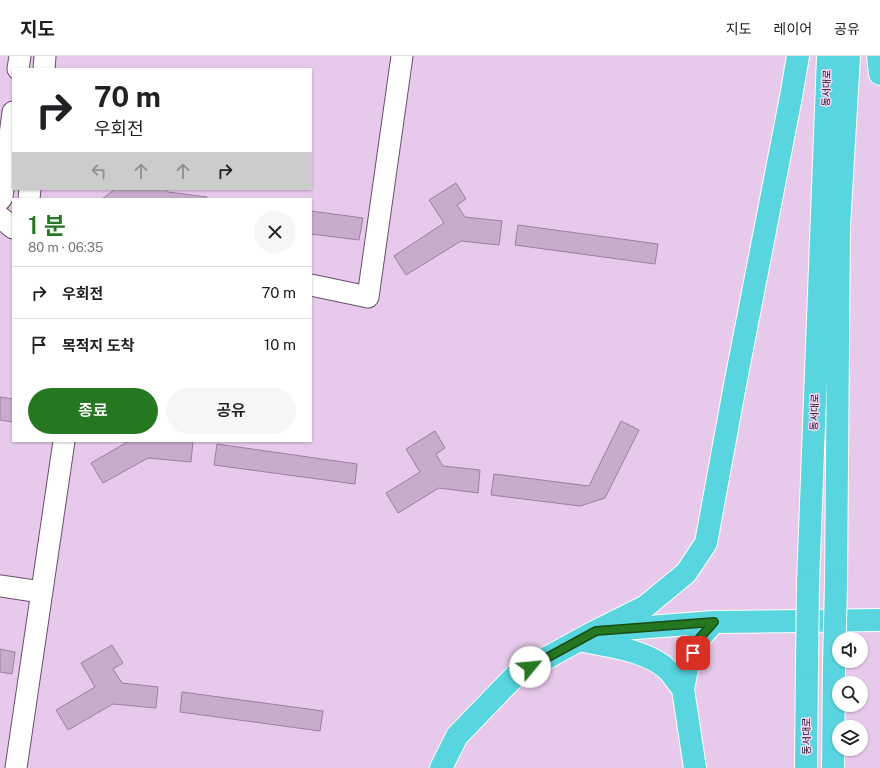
<!DOCTYPE html>
<html lang="ko">
<meta charset="utf-8">
<style>
body{margin:0;font-family:"Public Sans","Noto Sans KR",sans-serif;background:#f6f6f6;color:#202124;height:100vh;display:flex;flex-direction:column;font-size:15px;white-space:nowrap}
*{box-sizing:border-box;margin:0}
p{font-size:13px;color:#757577}
.icon{flex:none;width:22px;height:22px;fill:none;stroke:currentColor;stroke-width:2;stroke-linecap:round;stroke-linejoin:round}
.map{position:relative;flex:1;overflow:hidden}
.details{position:absolute;left:12px;top:142px;width:300px;height:244px;display:flex;flex-direction:column;background:#fff;border-radius:0px;box-shadow:0 1px 3px #0004}
.details>*{flex:none}
.hud{position:absolute;left:12px;top:12px;width:300px;height:122px;border-radius:0px;box-shadow:0 1px 3px #0004;background:#fff;color:#202124;overflow:hidden}
.tools{position:absolute;left:832px;top:576px;display:grid;gap:8px}
.tools a{display:grid;place-items:center;width:36px;height:36px;border-radius:50%;background:#fff;box-shadow:0 1px 3px #0004;font-size:20px}
.pin{position:absolute;display:grid;place-items:center;width:34px;height:34px;color:#fff;margin:-17px;border-radius:8px;box-shadow:0 2px 6px #0006}
.me{position:absolute;width:44px;margin:-22px;rotate:62deg;stroke-linejoin:round;filter:drop-shadow(0 0 3px #0008)}
.turn{display:flex;align-items:center;gap:14px;height:84px;padding:0 16px;font-size:18px}
.turn .icon{width:52px;height:52px;stroke-width:2.5}
.turn b{display:block;font-size:28px;line-height:34px}
.lanes{display:flex;align-items:center;height:38px;padding:0 16px;background:#0003;justify-content:center;gap:20px;direction:ltr}
.lanes .off{opacity:.35}
.round{display:grid;place-items:center;flex:none;width:42px;height:42px;border-radius:21px;background:#f6f6f6}
.summary{display:flex;align-items:center;justify-content:space-between;height:68px;padding:0 16px}
h1{font-size:24px;font-weight:600;line-height:30px;color:#267721}
.primary-button{display:flex;gap:8px;margin-top:auto;padding:8px 16px}
.primary-button a{flex:1;height:46px;border-radius:24px;background:#267721;color:#fff;font-size:16px;font-weight:600;line-height:46px;text-align:center}
.primary-button a+a{background:#f6f6f6;color:#202124}
ul{padding:0;list-style:none}
li{display:flex;align-items:center;gap:12px;height:52px;padding:0 16px;border-top:1px solid #e0e0e0}
li div{flex:1}
li b{display:block;font-size:15px}
li em{font-style:normal}
header{display:flex;align-items:center;gap:24px;box-sizing:border-box;height:56px;padding:0 20px;background:#fff;border-bottom:1px solid #e0e0e0}
header strong{font-size:19px}
nav{display:flex;gap:22px;margin-inline-start:auto;font-size:14px}
.map>svg:first-child{display:block}
.building{fill:#c8accc;stroke:#9a7f9e}
.lines{fill:none;stroke-linecap:round;stroke-linejoin:round}
.minor-casing{stroke:#684f6b;stroke-width:23}
.highway-casing{stroke:#fff;stroke-width:24}
.minor{stroke:#fff;stroke-width:21}
.highway{stroke:#58d5df;stroke-width:22}
.highway-bridge-casing{stroke:#fff;stroke-width:24;stroke-linecap:butt}
.highway-bridge{stroke:#58d5df;stroke-width:22}
.route-casing{stroke:#194d15;stroke-width:10}
.route{stroke:#267721;stroke-width:7}
.labels{text-anchor:middle;dominant-baseline:central;stroke-width:3;stroke-linejoin:round;paint-order:stroke}
.street-label{font-size:10px;fill:#160c17;stroke:#f4d7f8}
</style>
<header>
<strong>지도</strong>
<nav><a>지도</a><a>레이어</a><a>공유</a></nav>
</header>
<div class="map">
<svg width="880" height="712" viewBox="0 0 880 712">
<rect width="100%" height="100%" fill="#e7caeb"/>
<path class="building" d="M456 127 466 143 457 149 465 161 502 165 499 189 461 185 406 219 394 200 444 167 429 144Z
M115 133H165L168 136 207 141V143H102Z
M311 155 363 162 359 184 311 178Z
M518 169 658 188 655 208 515 189Z
M0 341 13 343V366L0 364Z
M621 365 639 374 605 442 580 450 491 439 494 418 589 430Z
M435 375 445 392 436 398 443 410 480 414 478 437 439 432 398 457 386 437 420 416 406 393Z
M129 385H193L191 406 148 402 103 427 91 407Z
M217 388 357 408 355 428 214 409Z
M112 589 123 607 113 613 122 627 158 631 156 652 113 648 68 674 56 654 95 631 81 607Z
M0 593 15 596 12 618 0 616Z
M182 636 323 655 320 675 180 656Z"/>
<g class="lines">
<defs>
<path id="minor" d="M18 13 20 0
M44 13 45 0
M29 143 30 133
M0 144 2 141 13 56
M0 161 13 172
M311 229 368 241 402 0
M0 530 41 536
M16 712 64 385"/>
<path id="highway" d="M878 0 880 18
M808 527 828 0
M836 528 839 170 849 0
M596 575 646 550 686 517 706 487 735 329 791 41 798 0
M579 584C607 590 649 594 669 615 674 621 678 627 683 633
M441 712 457 680 517 618 596 575 714 566 880 564
M695 712 683 633 688 608 697 585 714 566
M806 712 807 609
M833 712 834 610"/>
</defs>
<use href="#minor" class="minor-casing"/>
<use href="#highway" class="highway-casing"/>
<use href="#minor" class="minor"/>
<use href="#highway" class="highway"/>
<defs>
<path id="highway-bridge" d="M807 609 808 527
M834 610 836 528"/>
</defs>
<use href="#highway-bridge" class="highway-bridge-casing"/>
<use href="#highway-bridge" class="highway-bridge"/>
</g>
<g class="lines">
<defs>
<path id="route" d="M530 611 596 575 714 566 697 585 693 597"/>
</defs>
<use href="#route" class="route-casing"/>
<use href="#route" class="route"/>
</g>
<g class="labels">
<g class="street-label">
<text transform="translate(826 32) rotate(-88)">동서대로</text>
<text transform="translate(814 356) rotate(-88)">동서대로</text>
<text transform="translate(806 680) rotate(-90)">동서대로</text>
</g>
</g>
</svg>
<div class="tools">
<a><svg class="icon" aria-label="sound" viewBox="0 0 24 24"><path d="M4 9h4l5-4v14l-5-4H4zM17 9q2 3 0 6"/></svg></a>
<a><svg class="icon" aria-label="search" viewBox="0 0 24 24"><circle cx="10" cy="10" r="6"/><path d="M15 15l6 6"/></svg></a>
<a><svg class="icon" aria-label="layers" viewBox="0 0 24 24"><path d="M12 4l9 5-9 5-9-5zM3 14l9 5 9-5"/></svg></a>
</div>
<div class="pin" style="left:693px;top:597px;background:#d93025"><svg class="icon" aria-label="arrive" viewBox="0 0 24 24"><path d="M6 21V4h12l-3 4 3 4H6"/></svg></div>
<svg class="me" style="left:530px;top:611px" viewBox="-20 -20 40 40"><circle r="19" fill="#fff"/><path d="M0-13L10 11 0 6-10 11z" fill="#267721"/></svg>
<div class="hud">
<div class="turn"><svg class="icon" aria-label="right" viewBox="0 0 24 24"><path d="M7 20v-9h11M14 6l5 5-5 5"/></svg><div><b>70 m</b>우회전</div></div>
<div class="lanes"><svg class="icon off" aria-label="left" viewBox="0 0 24 24"><path d="M17 20v-9H6M10 6l-5 5 5 5"/></svg><svg class="icon off" aria-label="ahead" viewBox="0 0 24 24"><path d="M12 20V5M6 11l6-6 6 6"/></svg><svg class="icon off" aria-label="ahead" viewBox="0 0 24 24"><path d="M12 20V5M6 11l6-6 6 6"/></svg><svg class="icon" aria-label="right" viewBox="0 0 24 24"><path d="M7 20v-9h11M14 6l5 5-5 5"/></svg></div>
</div>
<section class="details">
<div class="summary"><div><h1>1 분</h1><p>80 m · 06:35</p></div><a class="round"><svg class="icon" aria-label="close" viewBox="0 0 24 24"><path d="M6 6l12 12M18 6L6 18"/></svg></a></div>
<ul>
<li><svg class="icon" aria-label="right" viewBox="0 0 24 24"><path d="M7 20v-9h11M14 6l5 5-5 5"/></svg><div><b>우회전</b></div><em>70 m</em></li>
<li><svg class="icon" aria-label="arrive" viewBox="0 0 24 24"><path d="M6 21V4h12l-3 4 3 4H6"/></svg><div><b>목적지 도착</b></div><em>10 m</em></li>
</ul>
<div class="primary-button"><a>종료</a><a>공유</a></div>
</section>
</div>
